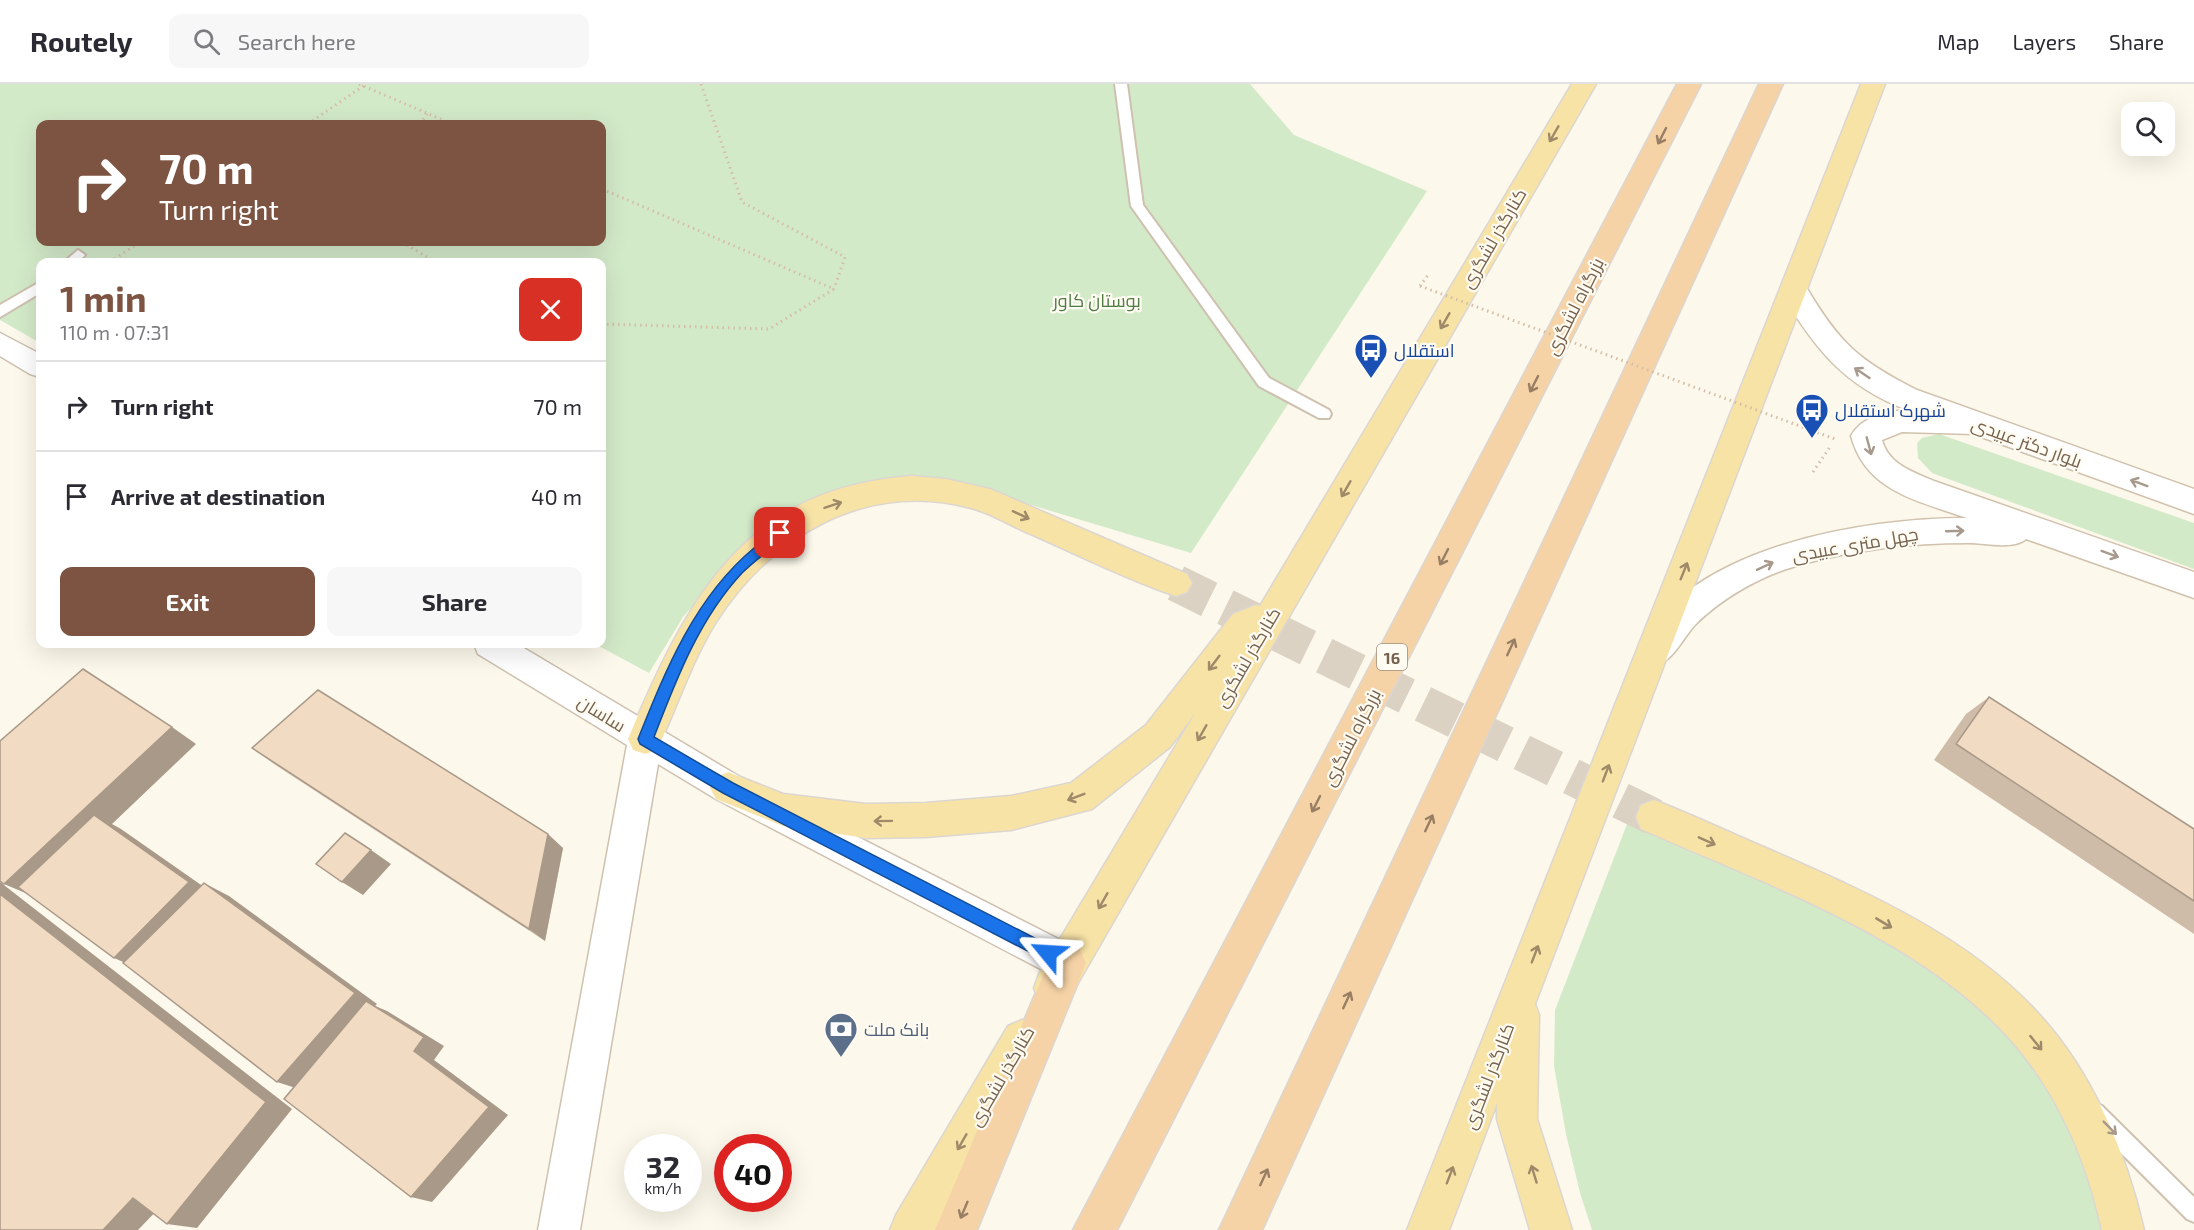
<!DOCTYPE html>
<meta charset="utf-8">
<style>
body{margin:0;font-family:"Exo 2",Cairo,sans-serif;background:#f7f7f7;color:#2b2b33;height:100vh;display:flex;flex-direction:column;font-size:22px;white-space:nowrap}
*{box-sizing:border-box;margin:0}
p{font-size:20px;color:#7c7c81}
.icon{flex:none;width:33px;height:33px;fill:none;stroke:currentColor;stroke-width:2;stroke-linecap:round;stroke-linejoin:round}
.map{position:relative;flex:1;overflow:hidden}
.panel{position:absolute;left:36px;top:174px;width:570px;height:390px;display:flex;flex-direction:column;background:#fff;border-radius:12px;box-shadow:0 6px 24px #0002}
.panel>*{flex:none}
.hud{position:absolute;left:36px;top:36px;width:570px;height:126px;border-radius:12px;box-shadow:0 6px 24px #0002;background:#7d5442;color:#fff;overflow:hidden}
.fabs{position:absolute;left:2121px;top:18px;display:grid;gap:12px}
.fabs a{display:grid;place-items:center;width:54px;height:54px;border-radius:12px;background:#fff;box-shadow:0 6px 24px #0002;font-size:30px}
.speed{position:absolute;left:624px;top:1050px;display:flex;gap:12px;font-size:30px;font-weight:700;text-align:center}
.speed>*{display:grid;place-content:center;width:78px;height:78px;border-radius:50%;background:#fff;box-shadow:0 6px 24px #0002;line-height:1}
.speed small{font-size:15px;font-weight:400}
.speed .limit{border:9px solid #d22;background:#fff;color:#111}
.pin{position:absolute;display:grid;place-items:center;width:51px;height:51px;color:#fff;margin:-26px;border-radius:12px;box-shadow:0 3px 9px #0006}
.me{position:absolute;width:66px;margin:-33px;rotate:297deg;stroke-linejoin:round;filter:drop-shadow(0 0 4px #0008)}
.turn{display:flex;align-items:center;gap:21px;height:126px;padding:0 24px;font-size:27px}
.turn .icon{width:78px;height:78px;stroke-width:2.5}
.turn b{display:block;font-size:42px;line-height:51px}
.round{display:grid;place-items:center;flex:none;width:63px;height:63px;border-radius:12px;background:#f7f7f7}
.head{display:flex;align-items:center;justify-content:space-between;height:102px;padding:0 24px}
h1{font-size:36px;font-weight:700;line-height:45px;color:#7d5442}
.button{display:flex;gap:12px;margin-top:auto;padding:12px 24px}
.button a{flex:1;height:69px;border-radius:12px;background:#7d5442;color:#fff;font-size:24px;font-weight:700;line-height:69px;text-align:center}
.button a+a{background:#f7f7f7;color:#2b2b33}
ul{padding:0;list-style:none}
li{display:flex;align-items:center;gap:18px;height:90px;padding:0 24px;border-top:2px solid #e1e1e2}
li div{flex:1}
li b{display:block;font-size:22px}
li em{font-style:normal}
header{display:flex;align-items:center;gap:36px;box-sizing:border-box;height:84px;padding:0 30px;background:#fff;border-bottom:2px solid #e1e1e2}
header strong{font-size:28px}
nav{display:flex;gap:33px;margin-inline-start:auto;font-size:21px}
.search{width:420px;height:54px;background:#f7f7f7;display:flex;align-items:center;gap:15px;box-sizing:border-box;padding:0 21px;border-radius:12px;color:#7c7c81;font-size:22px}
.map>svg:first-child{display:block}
.green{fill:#d3eac9;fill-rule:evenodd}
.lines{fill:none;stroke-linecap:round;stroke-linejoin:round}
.primary-tunnel{stroke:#dbd2c4;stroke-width:37;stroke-dasharray:37 18;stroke-linecap:butt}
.service-casing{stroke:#cec1b0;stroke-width:4}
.tertiary-casing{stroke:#cec1b0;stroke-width:3}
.secondary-casing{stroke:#d1c2ae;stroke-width:3}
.primary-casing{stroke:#dcd6d1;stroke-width:3}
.trunk-casing{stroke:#dcd6d1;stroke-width:3}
.path{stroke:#d6bea6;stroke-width:3;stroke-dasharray:1.5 4;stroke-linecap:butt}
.service{fill:#fff;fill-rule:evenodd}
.tertiary{fill:#fff;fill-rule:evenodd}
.secondary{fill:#fff;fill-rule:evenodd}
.primary{fill:#f8e3a7;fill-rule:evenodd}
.trunk{fill:#f6d3a6;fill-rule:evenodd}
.path-bridge{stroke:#d6bea6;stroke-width:3;stroke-dasharray:1.5 4;stroke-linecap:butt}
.wall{fill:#cfbca8}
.shaded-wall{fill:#a99988}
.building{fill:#f1dbc3;stroke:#a99988;stroke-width:1.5}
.oneway{stroke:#9e8969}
.oneway2{stroke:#977e64}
.oneway3{stroke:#a7998c}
.route{fill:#1a73e8;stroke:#114b97;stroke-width:1.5}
.labels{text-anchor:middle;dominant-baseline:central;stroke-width:4.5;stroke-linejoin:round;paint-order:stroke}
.shield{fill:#fefbf2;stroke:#a0907f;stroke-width:1.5}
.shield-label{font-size:16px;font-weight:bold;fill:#77624e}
.street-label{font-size:18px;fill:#77624e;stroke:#fefbf2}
.park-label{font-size:18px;fill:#507c46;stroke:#fefbf2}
.transit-label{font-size:18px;fill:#164399;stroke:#fefbf2;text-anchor:start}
.service-label{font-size:18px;fill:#4e5e75;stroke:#fefbf2;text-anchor:start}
</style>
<header>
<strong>Routely</strong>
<div class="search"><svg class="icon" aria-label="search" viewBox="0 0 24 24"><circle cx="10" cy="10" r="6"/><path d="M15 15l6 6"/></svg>Search here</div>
<nav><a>Map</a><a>Layers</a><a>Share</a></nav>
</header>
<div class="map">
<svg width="2194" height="1146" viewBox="0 0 2194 1146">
<rect width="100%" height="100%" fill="#fcf8eb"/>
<path class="green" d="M0 0H1250L1294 51 1427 107 1191 469 1001 412 851 403 814 415 753 453 683 533 649 589 595 560H602V178H40V259L0 236ZM40 40H602V158H40Z
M1939 350 2194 439V485L1932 389 1918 374 1917 359 1922 354Z
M1629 735 1851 835 1939 886 2022 962 2082 1062 2105 1146H1592L1580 1109 1566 1050 1554 982 1555 926Z"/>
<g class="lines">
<path class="primary-tunnel" d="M1176 499 1654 733"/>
<defs>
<path id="service" d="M1115 0H1127L1143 121 1269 294 1329 326 1331 330 1329 334H1319L1259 302 1131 122Z
M78 166 85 171 78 178H64Z
M40 198V209L0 233V221Z
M2095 1019 2102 1022 2194 1113V1138L2187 1135 2088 1036 2085 1029 2088 1022Z"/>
<path id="tertiary" d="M0 249 40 270V293L30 290 0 272Z
M474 560H517L740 693 1080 866 1086 879 1080 892 1067 898 1054 892 716 715 658 680 580 1146H538L627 661 478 570Z"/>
<path id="secondary" d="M1795 198 1805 201C1839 259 1858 276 1917 306L2194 405V430L1973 350 1902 348 1882 356C1888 380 1913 388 1934 397L2194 488V514L2026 455C2013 466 1985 459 1969 459 1910 459 1850 466 1793 483 1759 493 1721 515 1696 540 1685 551 1676 571 1663 578 1655 582 1649 580 1641 577L1637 567C1687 462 1864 434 1967 434 1919 417 1866 408 1851 352 1861 333 1887 327 1907 326 1844 302 1814 264 1781 208L1785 201Z"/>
<path id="primary" d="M1572 0H1596L1067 918 1053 923 1039 918 1034 904 1039 890 1196 628 1170 663 1092 725 1011 746 926 753 866 754 783 742 716 715 710 704 716 693 728 688 783 710 866 720 926 719 1011 712 1071 699 1146 641 1233 530 1256 521 1260 522Z
M1861 0H1885L1535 920 1539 931 1537 1035 1572 1146H1530L1497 1035V1019L1449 1146H1407Z
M912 392 946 395 990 405 1187 490 1192 499 1187 508 1176 512C1125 495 1075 469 1026 448 1008 440 990 429 971 424 867 396 772 451 716 538 691 578 677 623 657 666L645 670 633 666 628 655C687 516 743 404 912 392Z
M1654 716C1695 732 1735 751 1775 768 1868 809 1967 852 2037 928 2092 987 2126 1068 2144 1146H2102C2087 1077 2058 1009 2010 955 1917 852 1765 800 1641 745L1636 733 1641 721Z
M1022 936 1036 942 1042 956 1036 970 935 1146H890L896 1131 1008 942Z"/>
<path id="trunk" d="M1677 0H1701L1117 1146H1073Z
M1759 0H1783L1262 1146H1219Z
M1067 860 1080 866 1086 879 977 1146H935L1054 866Z"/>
</defs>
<use href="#service" class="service-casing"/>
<use href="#tertiary" class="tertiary-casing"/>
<use href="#secondary" class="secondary-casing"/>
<use href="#primary" class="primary-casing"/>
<use href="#trunk" class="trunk-casing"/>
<path class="path" d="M359 0 452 40
M701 0 742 118 845 173 834 205
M308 40 366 0
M420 40 427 30
M602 105 834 205 769 245 602 240
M402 158 435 178
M110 178 140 158
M1420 202 1428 191
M1813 388 1830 363"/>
<use href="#service" class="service"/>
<use href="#tertiary" class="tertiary"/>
<use href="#secondary" class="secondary"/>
<use href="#primary" class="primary"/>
<use href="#trunk" class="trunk"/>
<path class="path-bridge" d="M1420 202 1835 355"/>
</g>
<path class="wall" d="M1989 613 2194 745V850L1934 676 1966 630Z
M252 664 563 764 545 857 274 680Z"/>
<path class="shaded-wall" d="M172 643 196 660 112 740 121 745 214 810 142 886 114 874 35 813 4 800Z
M548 750 563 764 545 857 529 845Z
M371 766 391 780 363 811 342 798Z
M0 798 292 1025 197 1144 167 1140 0 810Z
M204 799 229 812 377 920 375 922 387 927 444 962 434 976 508 1031 432 1118 411 1113 302 1006 277 998Z
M133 1114 164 1119 138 1146H103Z"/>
<path class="building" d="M83 585 172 643 4 800 0 797V657Z
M318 606 548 750 529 845 252 664Z
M1989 613 2194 745V817L1956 660Z
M94 731 189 798 114 874 18 803Z
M345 749 371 766 342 798 316 780Z
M204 799 355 909 277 998 123 879Z
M0 810 266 1018 167 1140 133 1114 103 1146H0Z
M366 917 424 953 414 967 489 1023 411 1113 284 1015Z"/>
<defs><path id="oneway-shaft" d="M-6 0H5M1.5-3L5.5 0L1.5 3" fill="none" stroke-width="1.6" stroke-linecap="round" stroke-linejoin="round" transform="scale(1.5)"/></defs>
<g class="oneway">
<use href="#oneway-shaft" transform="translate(1554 50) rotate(120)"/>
<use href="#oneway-shaft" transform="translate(1445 237) rotate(120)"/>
<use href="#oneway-shaft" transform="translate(1346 405) rotate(120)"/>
<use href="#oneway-shaft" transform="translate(833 421) rotate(-18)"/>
<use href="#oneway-shaft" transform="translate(1021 431) rotate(25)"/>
<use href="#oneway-shaft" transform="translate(1684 487) rotate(-68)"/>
<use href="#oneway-shaft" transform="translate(1214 579) rotate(127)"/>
<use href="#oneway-shaft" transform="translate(1202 649) rotate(120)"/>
<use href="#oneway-shaft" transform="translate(1606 689) rotate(-69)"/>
<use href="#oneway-shaft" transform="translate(1076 713) rotate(159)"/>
<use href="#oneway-shaft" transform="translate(883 737) rotate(179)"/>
<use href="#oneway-shaft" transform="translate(1707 757) rotate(24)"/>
<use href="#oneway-shaft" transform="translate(1103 817) rotate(120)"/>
<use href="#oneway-shaft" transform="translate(1884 839) rotate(31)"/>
<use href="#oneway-shaft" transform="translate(1535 870) rotate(-69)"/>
<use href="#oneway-shaft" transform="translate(2036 959) rotate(51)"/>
<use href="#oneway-shaft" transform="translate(962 1058) rotate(120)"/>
<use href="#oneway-shaft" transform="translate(1534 1090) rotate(-107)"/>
<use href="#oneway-shaft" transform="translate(1450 1091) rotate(-69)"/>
</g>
<g class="oneway2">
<use href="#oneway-shaft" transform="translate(1662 52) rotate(117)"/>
<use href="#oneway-shaft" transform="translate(1534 300) rotate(117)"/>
<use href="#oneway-shaft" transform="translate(1444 473) rotate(117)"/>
<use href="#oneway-shaft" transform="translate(1511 563) rotate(-65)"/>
<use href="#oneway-shaft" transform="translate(1316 720) rotate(117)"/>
<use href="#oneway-shaft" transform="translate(1429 739) rotate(-65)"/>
<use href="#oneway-shaft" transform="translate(1347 916) rotate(-65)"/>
<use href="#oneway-shaft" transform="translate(1264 1093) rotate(-65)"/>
<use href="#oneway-shaft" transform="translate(964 1126) rotate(113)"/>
</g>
<g class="oneway3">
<use href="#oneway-shaft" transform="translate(1862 289) rotate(-146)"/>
<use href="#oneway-shaft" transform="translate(1869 362) rotate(75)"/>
<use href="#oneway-shaft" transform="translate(2139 399) rotate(-160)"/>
<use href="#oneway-shaft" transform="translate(1955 447) rotate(-2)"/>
<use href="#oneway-shaft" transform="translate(2110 470) rotate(20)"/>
<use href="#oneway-shaft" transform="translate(1765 482) rotate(-25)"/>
<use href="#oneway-shaft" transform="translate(2110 1044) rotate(45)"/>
</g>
<path class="route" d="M780 444 785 446V453C771 465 755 476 742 489 699 535 676 596 654 653L733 699 1054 864 1056 869 1054 875 1048 877 1043 875 723 709 640 660 638 655C666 585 695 513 754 464 762 457 770 447 780 444Z"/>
<defs>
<symbol id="bus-pin" viewBox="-11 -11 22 30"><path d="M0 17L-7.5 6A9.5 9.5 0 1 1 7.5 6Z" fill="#1a4fb4" stroke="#fefbf2"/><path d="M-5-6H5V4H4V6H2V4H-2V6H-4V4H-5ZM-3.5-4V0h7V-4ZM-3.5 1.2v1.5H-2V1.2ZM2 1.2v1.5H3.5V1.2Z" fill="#fff"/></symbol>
<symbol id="bank-pin" viewBox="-11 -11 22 30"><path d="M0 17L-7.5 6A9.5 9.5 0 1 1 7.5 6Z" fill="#5c6f8a" stroke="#fefbf2"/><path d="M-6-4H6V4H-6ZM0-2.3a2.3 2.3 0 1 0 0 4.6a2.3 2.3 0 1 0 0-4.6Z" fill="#fff"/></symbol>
</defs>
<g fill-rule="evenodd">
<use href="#bus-pin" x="1352" y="247" width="38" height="52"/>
<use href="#bus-pin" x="1793" y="307" width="38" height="52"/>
<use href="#bank-pin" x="822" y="926" width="38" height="52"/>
</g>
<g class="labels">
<rect class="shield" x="1377" y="560" width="30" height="26" rx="4.5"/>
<g class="shield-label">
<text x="1392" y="573">16</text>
</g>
<g class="street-label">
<text transform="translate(1493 154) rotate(-60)">کنارگذر لشگری</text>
<text transform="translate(1574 222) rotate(-63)">بزرگراه لشگری</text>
<text transform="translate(2027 358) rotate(20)">بلوار دکتر عبیدی</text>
<text transform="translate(1855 460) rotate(-10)">چهل متری عبیدی</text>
<text transform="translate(1247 573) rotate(-60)">کنارگذر لشگری</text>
<text transform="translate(602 629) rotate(32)">ساسان</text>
<text transform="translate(1351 653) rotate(-63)">بزرگراه لشگری</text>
<text transform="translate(1001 992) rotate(-60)">کنارگذر لشگری</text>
<text transform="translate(1488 992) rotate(-69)">کنارگذر لشگری</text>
</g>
<g class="park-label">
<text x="1097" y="216">بوستان کاور</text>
</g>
<g class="transit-label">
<text x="1394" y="266">استقلال</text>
<text x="1835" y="326">شهرک استقلال</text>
</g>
<g class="service-label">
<text x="864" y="945">بانک ملت</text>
</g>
</g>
</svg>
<div class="fabs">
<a><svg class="icon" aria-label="search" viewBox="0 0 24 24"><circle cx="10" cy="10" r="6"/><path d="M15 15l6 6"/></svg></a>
</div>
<div class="speed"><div>32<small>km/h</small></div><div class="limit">40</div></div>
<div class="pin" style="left:780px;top:449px;background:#d93025"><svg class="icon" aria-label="arrive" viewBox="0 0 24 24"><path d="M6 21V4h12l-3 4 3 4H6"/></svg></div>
<svg class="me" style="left:1048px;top:869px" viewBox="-20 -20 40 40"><path d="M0-17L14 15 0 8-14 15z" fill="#1a73e8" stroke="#fff" stroke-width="4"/></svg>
<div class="hud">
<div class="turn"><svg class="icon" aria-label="right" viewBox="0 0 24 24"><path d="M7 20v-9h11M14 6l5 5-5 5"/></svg><div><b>70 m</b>Turn right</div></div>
</div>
<section class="panel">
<div class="head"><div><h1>1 min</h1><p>110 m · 07:31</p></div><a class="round" style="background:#d93025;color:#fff"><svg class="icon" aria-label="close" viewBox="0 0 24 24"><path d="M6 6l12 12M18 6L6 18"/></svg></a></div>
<ul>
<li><svg class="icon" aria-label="right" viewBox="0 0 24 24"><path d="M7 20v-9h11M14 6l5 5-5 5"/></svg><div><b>Turn right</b></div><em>70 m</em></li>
<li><svg class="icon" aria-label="arrive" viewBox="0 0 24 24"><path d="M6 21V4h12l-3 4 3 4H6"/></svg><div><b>Arrive at destination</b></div><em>40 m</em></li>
</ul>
<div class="button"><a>Exit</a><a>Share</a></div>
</section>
</div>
